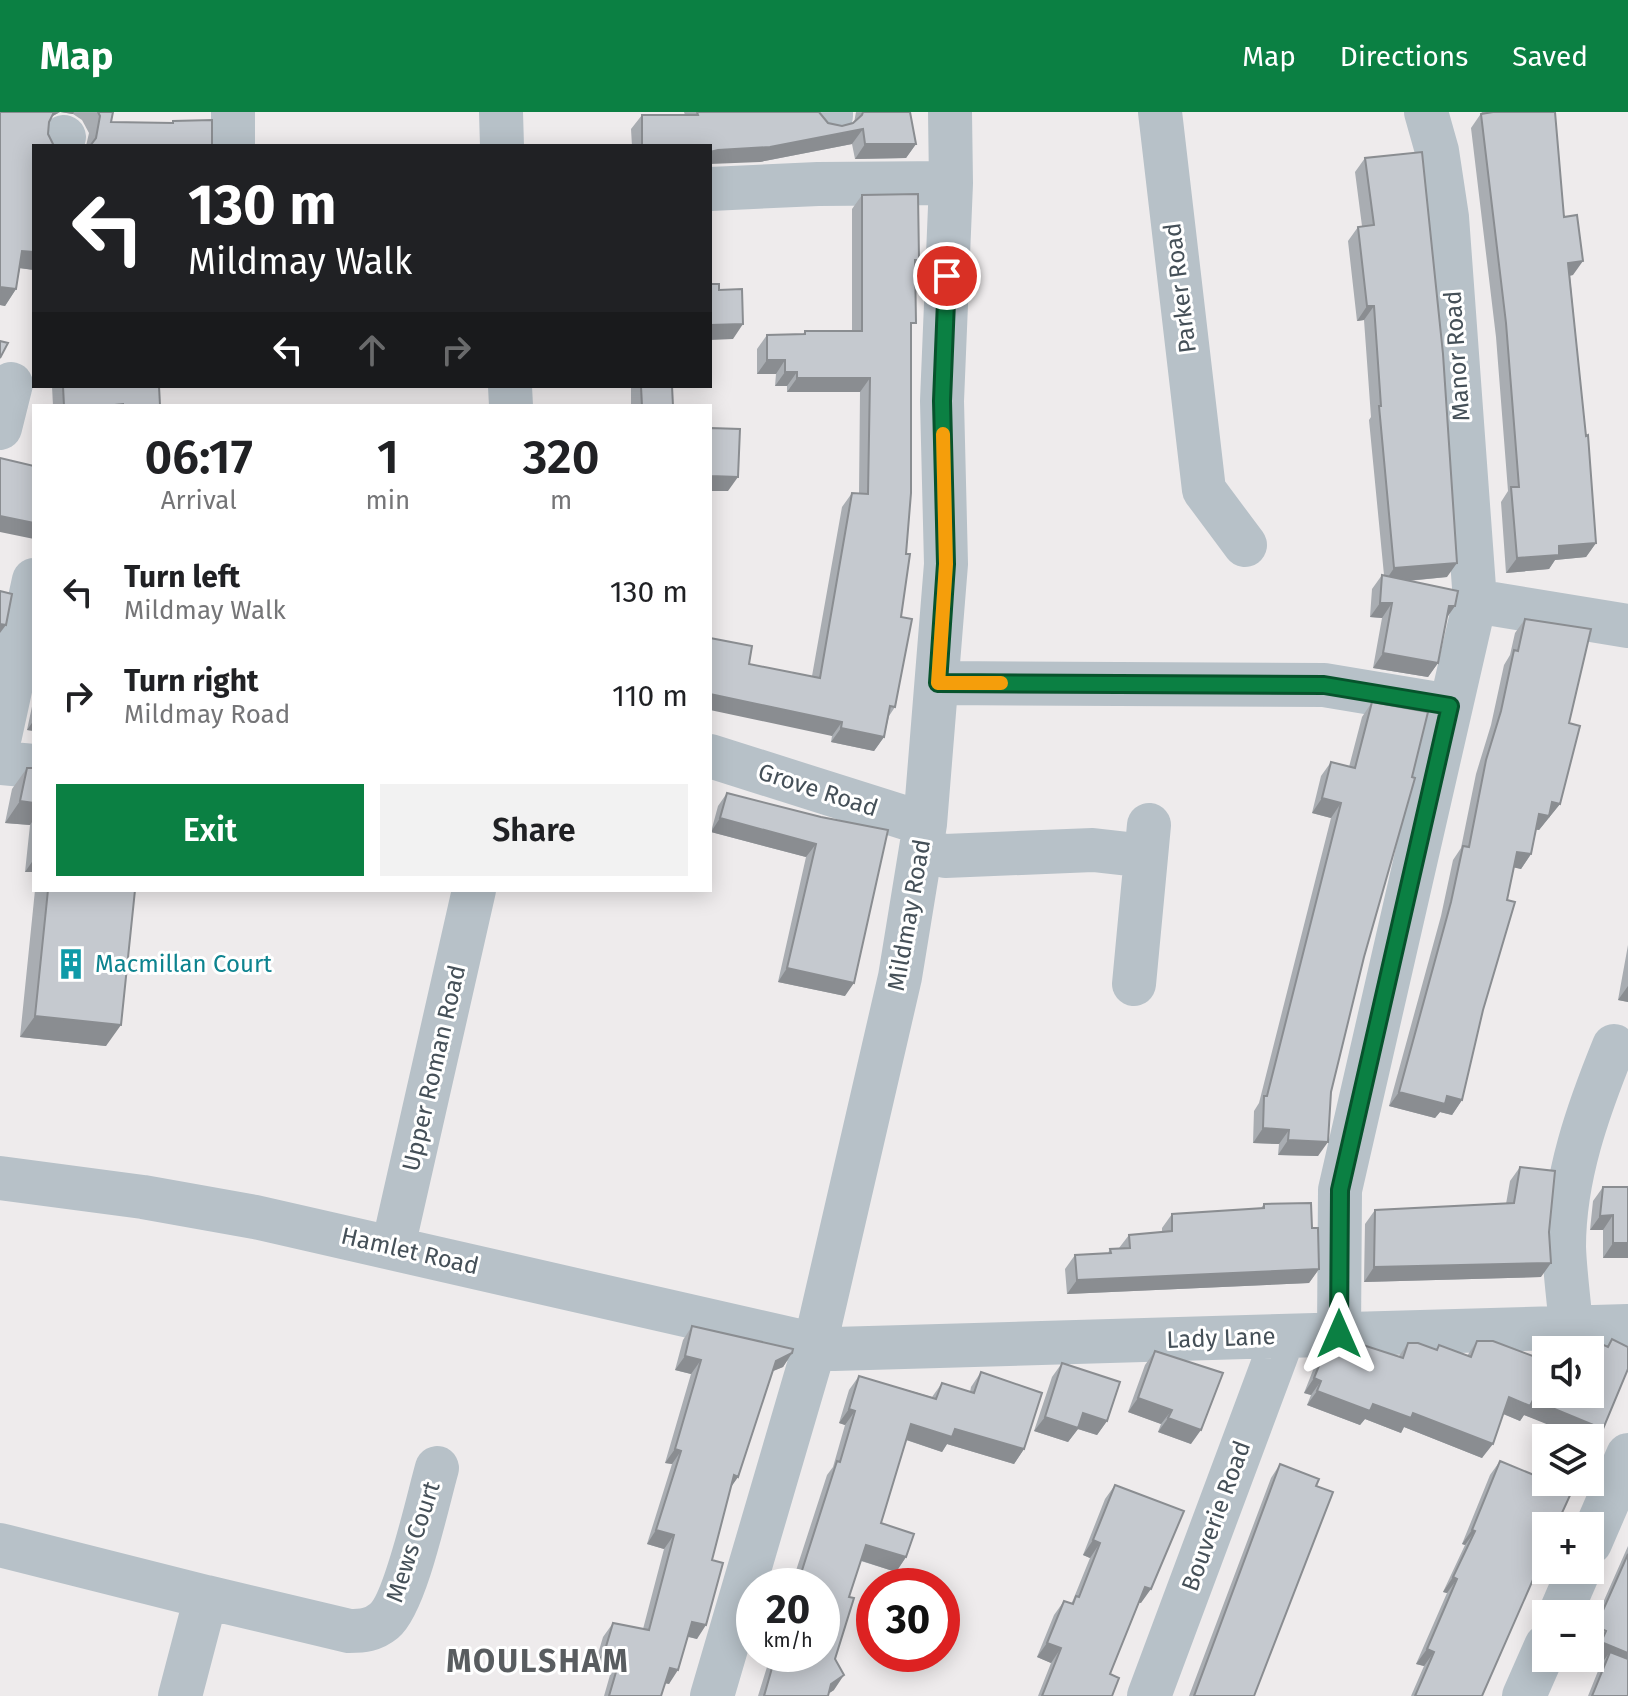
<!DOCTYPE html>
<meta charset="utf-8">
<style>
body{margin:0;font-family:"Fira Sans",sans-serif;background:#f2f2f2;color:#202124;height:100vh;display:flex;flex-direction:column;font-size:30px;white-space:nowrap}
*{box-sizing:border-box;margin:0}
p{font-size:26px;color:#757577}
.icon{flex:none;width:44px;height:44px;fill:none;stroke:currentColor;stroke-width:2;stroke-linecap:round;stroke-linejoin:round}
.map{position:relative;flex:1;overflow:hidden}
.sheet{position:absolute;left:32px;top:292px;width:680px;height:488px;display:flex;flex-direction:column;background:#fff;border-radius:0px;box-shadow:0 4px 20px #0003}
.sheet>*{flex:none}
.top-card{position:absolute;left:32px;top:32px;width:680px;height:244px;border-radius:0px;box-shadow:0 4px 20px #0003;background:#202124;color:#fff;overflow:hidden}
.fabs{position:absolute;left:1532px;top:1224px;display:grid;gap:16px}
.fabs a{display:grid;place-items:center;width:72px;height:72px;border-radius:0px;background:#fff;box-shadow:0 4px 20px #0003;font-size:40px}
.speed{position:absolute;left:736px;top:1456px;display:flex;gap:16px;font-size:40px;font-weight:700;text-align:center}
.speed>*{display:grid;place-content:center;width:104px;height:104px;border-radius:50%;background:#fff;box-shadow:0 4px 20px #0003;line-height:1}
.speed small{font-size:20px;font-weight:400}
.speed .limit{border:12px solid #d22;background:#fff;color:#111}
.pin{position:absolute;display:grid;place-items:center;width:68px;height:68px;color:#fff;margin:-34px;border:4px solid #fff;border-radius:50%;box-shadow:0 2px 8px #0007}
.me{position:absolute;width:88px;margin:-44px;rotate:0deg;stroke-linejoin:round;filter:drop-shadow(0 0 6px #0008)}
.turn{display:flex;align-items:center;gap:28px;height:168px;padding:0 24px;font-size:36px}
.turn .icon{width:104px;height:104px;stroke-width:2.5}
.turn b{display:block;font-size:56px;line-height:68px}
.lanes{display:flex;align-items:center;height:76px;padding:0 24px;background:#0003;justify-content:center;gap:40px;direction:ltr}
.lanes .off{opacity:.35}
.eta{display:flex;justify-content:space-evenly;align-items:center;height:136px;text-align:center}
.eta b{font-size:48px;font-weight:600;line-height:56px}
.action{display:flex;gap:16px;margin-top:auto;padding:16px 24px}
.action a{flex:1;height:92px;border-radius:0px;background:#0b8043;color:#fff;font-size:32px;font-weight:600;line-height:92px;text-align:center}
.action a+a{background:#f2f2f2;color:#202124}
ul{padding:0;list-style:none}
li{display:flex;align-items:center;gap:24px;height:104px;padding:0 24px}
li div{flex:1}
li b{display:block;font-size:30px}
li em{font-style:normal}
header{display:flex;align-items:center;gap:48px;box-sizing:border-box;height:112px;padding:0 40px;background:#0b8043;color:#fff}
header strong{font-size:38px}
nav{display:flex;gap:44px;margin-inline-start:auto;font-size:28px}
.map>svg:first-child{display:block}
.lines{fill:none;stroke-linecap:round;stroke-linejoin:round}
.minor{stroke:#b7c1c8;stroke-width:44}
.wall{fill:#a9adb2}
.shaded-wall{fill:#8a8d91}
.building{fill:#c5c9cf;stroke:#8a8d91;stroke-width:2;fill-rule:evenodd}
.route-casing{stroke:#07532c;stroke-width:20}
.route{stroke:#0b8043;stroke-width:14}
.slow{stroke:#f59e0b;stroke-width:14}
.labels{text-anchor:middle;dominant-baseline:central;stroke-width:6;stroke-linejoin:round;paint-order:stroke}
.street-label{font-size:24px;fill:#455058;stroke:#fff}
.culture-label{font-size:24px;fill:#0d838f;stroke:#fff;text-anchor:start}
.district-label{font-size:32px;font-weight:bold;letter-spacing:2px;fill:#595d60;stroke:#fff}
</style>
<header>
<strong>Map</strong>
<nav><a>Map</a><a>Directions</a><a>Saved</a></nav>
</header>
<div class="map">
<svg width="1628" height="1584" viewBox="0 0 1628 1584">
<rect width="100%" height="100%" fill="#eeebec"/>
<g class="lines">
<path class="minor" d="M233 0V34
M501 0 502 34
M831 0V4
M1160 0 1204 378 1245 433
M61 34 64 25
M710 77 818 72 951 71
M510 274 511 294
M0 316 11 272
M1475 489 1628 514
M938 571 1324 573 1450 594
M0 624 34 468
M710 644 925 712
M0 651 34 654
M921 738 945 744 1093 738 1146 744
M1134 872 1149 713
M0 1066 143 1085 255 1105 834 1237 1628 1214
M393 1135 474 778
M1571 1215C1569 1189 1565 1162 1564 1135 1564 1065 1588 998 1614 934
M1339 1222 1340 1078 1475 489 1447 105 1437 39 1426 0
M1590 1431 1628 1343
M0 1433 206 1485 180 1584
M206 1485 349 1519C363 1519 373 1518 384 1509 406 1491 428 1387 437 1356
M1560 1502 1579 1458
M712 1584 815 1233 900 865 925 712 946 452 942 289 951 71 950 0
M1149 1584 1283 1225
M1524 1584 1546 1534"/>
</g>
<path class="wall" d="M0 0H113L111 10 172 11 173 9 212 34H86L89 21 82 8 73 2 60 0 51 5 34 34V158L20 156 16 177 5 194 0 193Z
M684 0H819L828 11 842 14 854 11 856 0H910L916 32 906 46 855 47 852 32 760 50 710 34H632L631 17 642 3H685Z
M1482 0H1555L1564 105 1573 163 1570 164 1596 431 1586 445 1555 448 1549 457 1506 461 1501 390 1508 379 1496 225 1471 16Z
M1365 46 1447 465 1408 469 1455 494 1446 507 1438 551 1428 565 1373 556 1382 506 1370 505 1372 477 1382 463H1384L1369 308 1371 305 1364 208 1357 209 1348 129 1358 115 1362 114 1355 60Z
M862 83 919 148 915 154 911 218 901 505 895 595 889 604 884 625 874 639 831 630 832 624 749 552 812 564 842 395 852 381 859 382 860 280H787V274H775L776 262H757V237L767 223 803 222 805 219H852V97Z
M52 274H159L160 294H53Z
M631 274H672L673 294H631Z
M1525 507 1569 611 1560 692 1539 718H1536L1531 742 1521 757 1514 755 1483 898 1462 988 1452 1003 1440 1000 1435 1006 1389 994 1441 804 1453 748 1461 736 1476 662 1491 613 1504 553 1510 543 1515 521Z
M34 585V619L27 618Z
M1372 590 1364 845 1331 980 1318 1044 1278 1043 1279 1032 1253 1031 1254 999 1259 991 1331 706 1312 701 1321 664 1331 650 1349 655 1362 605Z
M27 656H34V760H25L30 713 5 711 12 677Z
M727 681 821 705 845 884 778 870 806 745 711 720 718 694Z
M35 778H135L106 934 20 925Z
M1628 833V890L1618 888Z
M1520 1055 1541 1165 1364 1170 1365 1112 1375 1098 1506 1092 1510 1069Z
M1603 1075 1628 1146H1603V1118H1590L1593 1089Z
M1264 1092 1312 1116 1319 1157 1309 1171 1067 1182 1065 1157 1075 1143 1108 1141 1110 1137 1119 1136 1129 1123 1162 1120V1116L1172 1102 1261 1096Z
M692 1214 792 1241 783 1255 773 1259 738 1365 730 1376 712 1448 697 1527 688 1525 669 1572 665 1571 661 1584H604L612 1556 595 1552 603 1525 613 1511 643 1517 664 1437 647 1432 672 1352 665 1351 691 1262 675 1258 683 1228Z
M1581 1226 1607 1234 1612 1227 1593 1331 1590 1330V1326L1524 1303 1520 1309 1503 1302 1482 1346 1404 1315 1401 1321 1365 1307 1360 1313 1307 1293 1311 1283 1304 1281 1317 1248 1327 1234 1399 1244 1408 1231 1436 1238 1439 1233 1467 1244 1477 1229 1534 1245 1545 1227 1577 1231Z
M1155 1239 1191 1332 1158 1320 1161 1312 1128 1300 1145 1253Z
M1062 1251 1107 1309 1097 1323 1078 1317 1068 1330 1034 1319 1052 1265Z
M981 1260 1024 1337 1014 1352 947 1332 942 1340 906 1328 881 1411 906 1445 896 1460 861 1449 849 1485 835 1547 834 1578 829 1581 828 1584H758L771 1542H822V1474H791L827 1363 833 1355 845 1313 839 1311 849 1278 859 1264 932 1285 942 1271 970 1280 971 1275Z
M1500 1349 1482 1584H1411L1424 1554 1416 1552 1447 1481 1443 1480 1465 1433 1462 1432 1490 1363Z
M1280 1352 1316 1374 1254 1584H1189L1271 1366Z
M1115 1373 1141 1491H1139L1110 1562 1112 1584H1038L1051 1551 1037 1545 1054 1503 1064 1489 1071 1492 1073 1488 1090 1446 1083 1443 1105 1387Z
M1628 1434V1584H1588L1600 1554 1604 1548 1591 1544 1596 1532 1590 1529V1520Z"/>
<path class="shaded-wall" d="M52 0H74L73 2 60 0 47 7Z
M863 17 852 32 760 50 710 52V40L718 38Z
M865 32H916L906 46 855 47Z
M22 139 34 140V158L11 155Z
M1583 149 1573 163 1558 165 1568 151Z
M1 175 16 177 5 194 0 193V177Z
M1367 194H1374L1364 208 1357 209Z
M743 212 733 227 710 228V213Z
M767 248H785L776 262H757Z
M785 260H797L787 274H775Z
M797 266H870L860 280H787Z
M710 364 738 365 728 379H710Z
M0 404 34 411V427L0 420Z
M1596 431 1586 445 1555 448 1549 457 1506 461 1517 446 1559 434Z
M1457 451 1447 465 1384 471 1394 456Z
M1380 491H1392L1382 506 1370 505Z
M1449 494H1455L1445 508Z
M0 512 6 513 0 521Z
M1383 541 1438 551 1428 565 1373 556Z
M710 582 842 610 832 624 710 598Z
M34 608V619L27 618Z
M841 616 884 625 874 639 831 630Z
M1322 686 1341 691 1331 706 1312 701Z
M20 689 34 691V707L30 713 5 711Z
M1552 690 1560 692 1539 718 1529 716 1539 702Z
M720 706 816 732 806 745 711 720Z
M1517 740 1531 742 1521 757 1507 754Z
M34 747V760H25Z
M787 856 854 871 845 884 778 870Z
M1628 874V890L1618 888Z
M35 904 121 913 106 934 20 925Z
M1399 980 1447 984 1462 988 1452 1003 1440 1000 1435 1006 1389 994Z
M1263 1016 1289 1018 1279 1032 1253 1031Z
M1288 1028 1328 1030 1318 1044 1278 1043Z
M1613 1103 1603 1118H1590L1600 1104Z
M1613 1131H1628V1146H1603Z
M1551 1151 1541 1165 1364 1170 1374 1155Z
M1319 1157 1309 1171 1067 1182 1077 1168Z
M792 1241 783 1255 766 1262 776 1249Z
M685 1244 701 1248 691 1262 675 1258Z
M1314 1266 1321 1269 1311 1283 1304 1281Z
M1317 1279 1413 1301 1493 1332 1482 1346 1404 1315 1401 1321 1365 1307 1360 1313 1307 1293Z
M1509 1285 1533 1288 1603 1317 1593 1331 1590 1330V1326H1581L1524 1303 1520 1309 1499 1300Z
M1138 1286 1172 1298 1161 1312 1128 1300Z
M849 1297 855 1299 845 1313 839 1311Z
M1083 1301 1107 1309 1097 1323 1078 1317 1068 1330 1034 1319 1045 1305Z
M1168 1306 1201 1318 1191 1332 1158 1320Z
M911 1312 955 1317 1024 1337 1014 1352 947 1332 942 1340 901 1326Z
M675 1337 681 1339 672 1352 665 1351Z
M734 1363 738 1365 729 1378Z
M656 1418 674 1423 664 1437 647 1432Z
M1472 1418 1475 1419 1465 1433 1462 1432Z
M1093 1428 1100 1431 1090 1446 1083 1443Z
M866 1433 906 1445 896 1460 856 1447Z
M1453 1465 1457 1467 1447 1481 1443 1480Z
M1145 1475 1151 1477 1141 1491 1135 1489Z
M692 1510 706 1513 697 1527 682 1523Z
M1601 1530 1628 1541V1548L1610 1540 1604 1548 1591 1544Z
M1047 1531 1061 1536 1051 1551 1037 1545Z
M1427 1537 1434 1540 1424 1554 1416 1552Z
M605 1538 621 1543 612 1556 595 1552Z
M670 1556 678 1558 669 1572 660 1570Z
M844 1563 834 1578 825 1584 831 1572Z"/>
<path class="building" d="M0 0H54L49 10 48 22 54 34H34V140L22 139 16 177 1 175 0 181Z
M98 0H113L111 10 173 11V9L212 8V34H90L96 26 100 4Z
M697 0H819L828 11 842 14 853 11 862 3 863 0H910L916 32H865L863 17 770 35 718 38 710 40V34H642V3H698Z
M1493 0H1555L1564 105 1577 103 1583 149 1568 151 1586 324 1588 323 1596 431 1559 434V443L1517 446 1511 375H1519L1506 211 1481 2Z
M1422 40 1443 242 1457 451 1394 456 1379 294H1381L1374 194H1367L1358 115 1374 113 1365 46Z
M918 82 919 148H915L916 211H911V381L906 442H910L901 505 912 507 895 595 890 594 884 625 841 616 842 610 710 582V526L752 534 749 552 820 566 852 381 868 382 870 266H797V260H785V248H767V223L805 222V219H862V83Z
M710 172H719V178L742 177 743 212 710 213Z
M0 229 8 231 0 246Z
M63 274H159L160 293 123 294V292L105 294H64Z
M641 274H672L673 294H642Z
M710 316 740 317 738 365 710 364Z
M0 346 34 354V411L0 404Z
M1382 463 1458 479 1455 494H1449L1438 551 1383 541 1392 491H1380Z
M0 479 12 482 6 513 0 512Z
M1525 507 1591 517 1569 611 1580 614 1560 692 1552 690 1549 704 1539 702 1531 742 1517 740 1507 788 1515 790 1483 898 1462 988 1447 984 1445 992 1399 980 1451 790 1463 734 1469 735 1486 648 1501 599 1514 538 1518 539Z
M1372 590 1428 600 1412 665 1415 666 1364 845 1331 980 1328 1030 1288 1028 1289 1018 1263 1016 1264 984H1267L1341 691 1322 686 1331 650 1355 656Z
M27 656H34V691L20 689Z
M727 681 821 705 888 718 854 871 787 856 816 732 720 706Z
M48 778H135L121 913 35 904Z
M1520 1055 1555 1059 1549 1120 1551 1151 1374 1155 1375 1098 1514 1091Z
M1603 1075H1628V1131H1613V1103L1600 1104Z
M1311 1091 1312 1116H1318L1319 1157 1077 1168 1075 1143 1111 1141 1110 1137 1130 1136 1129 1123 1172 1119V1102L1264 1096V1092Z
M692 1214 793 1237 792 1241 776 1249 738 1365 734 1363 712 1448 723 1451 706 1513 692 1510 678 1558 670 1556 661 1584H609L621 1543 605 1538 613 1511 649 1518 674 1423 656 1418 681 1339 675 1337 701 1248 685 1244Z
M1581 1226H1588L1608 1235 1612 1227 1628 1235V1257L1603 1317 1533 1288 1530 1294 1509 1285 1493 1332 1413 1301 1411 1306 1373 1292 1370 1299 1317 1279 1321 1269 1314 1266 1327 1234 1363 1233 1403 1246 1408 1231H1418L1437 1238 1439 1233 1471 1245 1477 1229H1493L1538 1246 1545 1227H1566L1578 1232ZM1546 1238H1590V1282H1546Z
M1155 1239 1223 1261 1201 1318 1168 1306 1172 1298 1138 1286Z
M1062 1251 1120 1270 1107 1309 1083 1301 1078 1316 1045 1305Z
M981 1260 1042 1281 1024 1337 955 1317 952 1325 911 1312 881 1411 914 1422 906 1445 866 1433 849 1485 854 1486 835 1547 844 1563 831 1572 828 1584H764L776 1542H822V1474H797L837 1349 840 1350 855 1299 849 1297 859 1264 936 1287 942 1271 974 1281Z
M1500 1349 1546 1368V1370H1551L1572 1379 1556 1414H1546V1438L1482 1584H1415L1434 1540 1427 1537 1457 1467 1453 1465 1475 1419 1472 1418Z
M1280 1352 1319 1367 1316 1374 1333 1380 1254 1584H1194Z
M1115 1373 1184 1399 1151 1477 1145 1475 1110 1562 1119 1566 1112 1584H1042L1061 1536 1047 1531 1064 1489 1073 1492 1076 1484 1079 1485 1100 1431 1093 1428Z
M1628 1442V1541L1601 1530 1606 1519 1596 1514Z
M1610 1540 1628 1547V1584H1592Z"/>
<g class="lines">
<defs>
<path id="route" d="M947 164 942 289 946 452 938 571 1324 573 1450 594 1340 1078 1339 1222"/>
</defs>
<use href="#route" class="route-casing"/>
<use href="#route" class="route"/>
<path class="slow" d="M943 322 946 452 938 571H1001"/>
</g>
<defs>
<symbol id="building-bare" viewBox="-9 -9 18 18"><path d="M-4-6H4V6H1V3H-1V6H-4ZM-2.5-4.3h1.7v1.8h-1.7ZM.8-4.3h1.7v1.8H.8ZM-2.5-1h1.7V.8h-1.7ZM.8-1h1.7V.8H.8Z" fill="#0f9aa8" stroke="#fff" stroke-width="2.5" paint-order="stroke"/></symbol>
</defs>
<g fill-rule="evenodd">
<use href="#building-bare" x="49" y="830" width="44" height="44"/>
</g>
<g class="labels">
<g class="street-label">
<text transform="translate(1180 176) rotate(-97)">Parker Road</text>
<text transform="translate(1457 244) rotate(-94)">Manor Road</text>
<text transform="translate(818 678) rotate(18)">Grove Road</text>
<text transform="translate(909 803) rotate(-80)">Mildmay Road</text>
<text transform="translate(434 956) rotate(-77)">Upper Roman Road</text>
<text transform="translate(410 1139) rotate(13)">Hamlet Road</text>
<text transform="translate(1221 1226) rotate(-2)">Lady Lane</text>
<text transform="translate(1216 1404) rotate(-70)">Bouverie Road</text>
<text transform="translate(413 1430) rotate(-72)">Mews Court</text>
</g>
<g class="culture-label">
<text x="95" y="852">Macmillan Court</text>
</g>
<g class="district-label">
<text x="538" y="1549">MOULSHAM</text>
</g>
</g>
</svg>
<div class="fabs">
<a><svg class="icon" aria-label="sound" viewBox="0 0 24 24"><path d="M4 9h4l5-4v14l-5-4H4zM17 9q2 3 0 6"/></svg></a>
<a><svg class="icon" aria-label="layers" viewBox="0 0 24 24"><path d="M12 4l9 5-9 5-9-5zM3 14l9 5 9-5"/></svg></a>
<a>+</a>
<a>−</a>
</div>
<div class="speed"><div>20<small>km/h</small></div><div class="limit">30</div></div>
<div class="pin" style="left:947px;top:164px;background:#d93025"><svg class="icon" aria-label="arrive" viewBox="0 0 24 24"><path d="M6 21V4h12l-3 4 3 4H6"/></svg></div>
<svg class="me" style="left:1339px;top:1222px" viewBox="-20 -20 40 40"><path d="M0-17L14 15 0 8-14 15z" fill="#0b8043" stroke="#fff" stroke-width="4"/></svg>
<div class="top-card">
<div class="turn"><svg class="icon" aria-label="left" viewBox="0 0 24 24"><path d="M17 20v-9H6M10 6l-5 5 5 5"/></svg><div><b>130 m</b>Mildmay Walk</div></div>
<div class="lanes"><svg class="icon" aria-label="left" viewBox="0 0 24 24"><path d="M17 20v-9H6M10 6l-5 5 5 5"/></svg><svg class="icon off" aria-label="ahead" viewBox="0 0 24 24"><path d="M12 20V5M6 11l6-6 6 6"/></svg><svg class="icon off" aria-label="right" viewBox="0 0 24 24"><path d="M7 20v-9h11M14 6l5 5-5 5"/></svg></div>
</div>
<section class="sheet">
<div class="eta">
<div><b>06:17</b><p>Arrival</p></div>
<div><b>1</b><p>min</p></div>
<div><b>320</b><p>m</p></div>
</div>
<ul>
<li><svg class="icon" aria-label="left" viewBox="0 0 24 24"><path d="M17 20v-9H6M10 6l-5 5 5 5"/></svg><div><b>Turn left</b><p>Mildmay Walk</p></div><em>130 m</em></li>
<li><svg class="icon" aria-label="right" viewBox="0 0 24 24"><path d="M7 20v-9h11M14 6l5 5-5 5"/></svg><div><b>Turn right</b><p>Mildmay Road</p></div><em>110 m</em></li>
</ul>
<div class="action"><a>Exit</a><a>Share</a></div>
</section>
</div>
